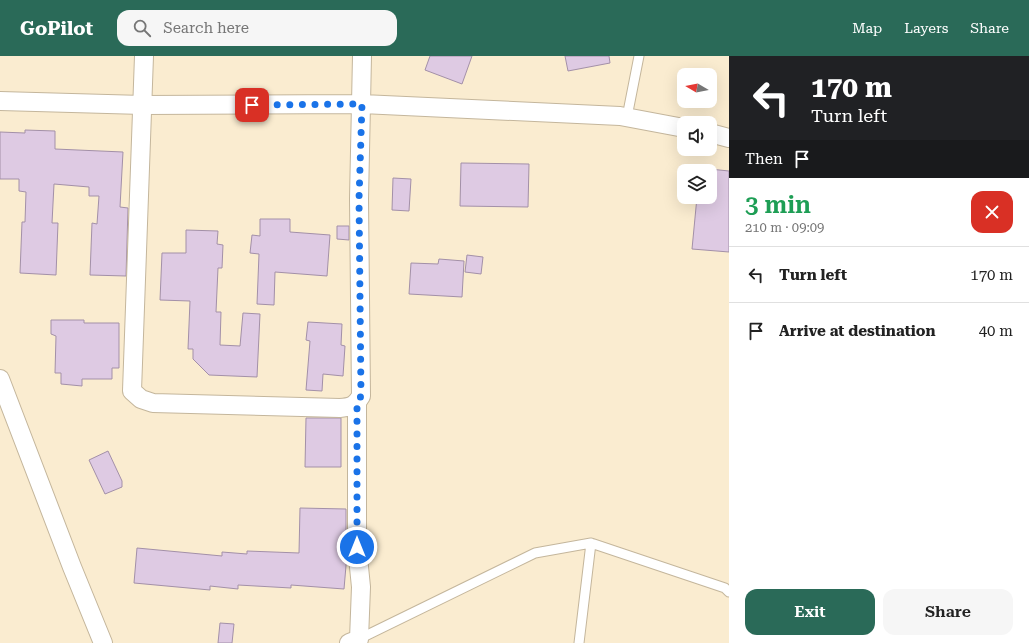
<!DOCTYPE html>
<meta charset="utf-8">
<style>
body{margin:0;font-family:"Roboto Serif",serif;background:#f6f6f6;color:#222;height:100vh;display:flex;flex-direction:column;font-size:15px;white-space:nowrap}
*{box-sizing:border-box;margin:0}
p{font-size:13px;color:#767676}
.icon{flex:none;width:22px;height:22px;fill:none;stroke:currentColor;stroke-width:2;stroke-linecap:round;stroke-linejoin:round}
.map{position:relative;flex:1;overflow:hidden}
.details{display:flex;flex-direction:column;background:#fff;width:300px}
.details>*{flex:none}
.top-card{background:#202124;color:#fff;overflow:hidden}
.needle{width:26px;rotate:280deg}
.controls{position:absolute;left:677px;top:12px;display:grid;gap:8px}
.controls a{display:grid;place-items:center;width:40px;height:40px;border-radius:8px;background:#fff;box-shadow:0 4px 16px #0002;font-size:20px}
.pin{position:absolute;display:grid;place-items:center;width:34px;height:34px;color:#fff;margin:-17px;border-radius:8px;box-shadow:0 2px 6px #0006}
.me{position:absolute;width:44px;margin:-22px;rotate:0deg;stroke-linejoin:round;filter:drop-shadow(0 0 3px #0008)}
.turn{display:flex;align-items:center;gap:14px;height:84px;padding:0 16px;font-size:18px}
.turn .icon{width:52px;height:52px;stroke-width:2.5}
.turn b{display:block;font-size:28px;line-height:34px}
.then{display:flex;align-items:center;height:38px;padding:0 16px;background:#0003;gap:8px;font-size:15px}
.round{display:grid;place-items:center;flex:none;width:42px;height:42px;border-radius:12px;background:#f6f6f6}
.summary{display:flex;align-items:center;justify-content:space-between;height:68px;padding:0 16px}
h1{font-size:24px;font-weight:600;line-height:30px;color:#1e9e55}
.action{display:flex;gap:8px;margin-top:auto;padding:8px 16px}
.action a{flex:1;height:46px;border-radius:12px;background:#2a6a58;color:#fff;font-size:16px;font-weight:600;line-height:46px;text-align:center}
.action a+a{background:#f6f6f6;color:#222}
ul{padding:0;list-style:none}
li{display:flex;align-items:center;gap:12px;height:56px;padding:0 16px;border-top:1px solid #e0e0e0}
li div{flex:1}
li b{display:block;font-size:15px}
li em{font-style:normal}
header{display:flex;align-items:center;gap:24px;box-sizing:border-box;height:56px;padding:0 20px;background:#2a6a58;color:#fff}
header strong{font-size:19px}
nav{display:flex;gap:22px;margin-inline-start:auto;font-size:14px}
.search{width:280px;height:36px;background:#f6f6f6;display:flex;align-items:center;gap:10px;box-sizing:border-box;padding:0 14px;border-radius:12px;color:#767676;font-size:15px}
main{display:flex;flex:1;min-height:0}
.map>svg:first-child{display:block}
.building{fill:#decae3;stroke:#a390a8}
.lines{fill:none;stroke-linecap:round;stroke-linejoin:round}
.lane-casing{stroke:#c4b69c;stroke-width:11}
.street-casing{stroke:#c4b69c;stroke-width:20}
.lane{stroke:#fff;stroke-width:9}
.street{stroke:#fff;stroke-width:18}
.route{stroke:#1a73e8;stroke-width:7;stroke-dasharray:0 12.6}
</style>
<header>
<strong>GoPilot</strong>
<div class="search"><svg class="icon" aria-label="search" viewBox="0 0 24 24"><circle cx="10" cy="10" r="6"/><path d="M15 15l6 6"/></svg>Search here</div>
<nav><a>Map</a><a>Layers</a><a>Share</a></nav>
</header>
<main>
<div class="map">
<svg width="729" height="587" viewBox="0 0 729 587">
<rect width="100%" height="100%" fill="#faecd0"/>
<path class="building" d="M430 0H472L462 28 425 14Z
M565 0H609L610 7 568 15Z
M25 74 55 75V93L123 96 120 151 128 152 126 220 90 219 92 167 97 168 99 140H89V131L54 128 52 167H58L56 219 20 217 22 166H25L26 136 19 135V123H0V76L25 77Z
M461 107 529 108 528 151 460 150Z
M700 112 729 115V196L692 193 697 141H710V115H700Z
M393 122 411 123 409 155 392 154Z
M260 163H290V176L330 179 327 220 275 216 274 249 257 248 259 198 250 197 252 179 260 180Z
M337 170H349V184L337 183Z
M186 174 218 175 217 188 223 189 222 212H218L216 256H221L220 289 240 290 243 257 260 258 257 321 209 319 193 303V293H188L190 245 160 244 162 197H186Z
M467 199 483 201 481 218 465 216Z
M439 203 464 205 462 241 409 238 411 207 438 208Z
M51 264H84V267H119V312H112V323H82V330L61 328V317H55L56 280 51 278Z
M308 266 342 268 341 289 345 290 343 320 323 318 322 335 306 334 310 285 306 284Z
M306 362H341V411H305Z
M108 395 122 425V431L105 438 89 404Z
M300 452 346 453V497L347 498 344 533 291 529V532L238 529V533L210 530V534L134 527 137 492 222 500V496L247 498V495L299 497Z
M220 567 234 568 232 587H218Z"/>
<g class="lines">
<defs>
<path id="lane" d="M627 61 639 0
M359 583 535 497 591 487 725 532 729 536
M579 587 591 487"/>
<path id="street" d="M144 0 132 335 141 343 153 347 340 352C351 351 355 350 361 340L359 143 362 0
M0 45 143 49 362 48 620 60 684 72
M710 77 729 82
M0 323 72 511 103 587
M349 587 359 583 361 531 357 491V347"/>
</defs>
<use href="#lane" class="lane-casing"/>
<use href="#street" class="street-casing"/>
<use href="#lane" class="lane"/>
<use href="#street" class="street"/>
</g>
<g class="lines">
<path class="route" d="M252 49 362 48 359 143 361 340 357 347V491"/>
</g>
</svg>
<div class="controls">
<a><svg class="needle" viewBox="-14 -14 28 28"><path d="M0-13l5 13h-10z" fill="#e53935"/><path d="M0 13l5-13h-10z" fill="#767676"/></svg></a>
<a><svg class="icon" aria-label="sound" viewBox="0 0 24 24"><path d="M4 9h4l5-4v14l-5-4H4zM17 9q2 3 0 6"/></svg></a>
<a><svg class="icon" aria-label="layers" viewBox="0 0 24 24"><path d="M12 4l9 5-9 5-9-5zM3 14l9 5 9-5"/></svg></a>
</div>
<div class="pin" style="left:252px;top:49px;background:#d93025"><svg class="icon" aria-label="arrive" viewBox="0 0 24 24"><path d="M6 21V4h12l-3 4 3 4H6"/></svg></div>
<svg class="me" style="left:357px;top:491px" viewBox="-20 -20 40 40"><circle r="17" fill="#1a73e8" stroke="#fff" stroke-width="3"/><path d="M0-11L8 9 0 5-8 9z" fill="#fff"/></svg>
</div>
<section class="details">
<div class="top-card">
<div class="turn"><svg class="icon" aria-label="left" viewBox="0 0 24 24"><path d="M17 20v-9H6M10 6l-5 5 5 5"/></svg><div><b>170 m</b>Turn left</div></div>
<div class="then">Then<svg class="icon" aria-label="arrive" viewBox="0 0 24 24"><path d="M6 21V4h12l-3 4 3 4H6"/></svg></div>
</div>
<div class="summary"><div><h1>3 min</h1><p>210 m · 09:09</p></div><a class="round" style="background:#d93025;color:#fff"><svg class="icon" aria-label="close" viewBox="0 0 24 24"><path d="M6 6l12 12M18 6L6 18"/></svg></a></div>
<ul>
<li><svg class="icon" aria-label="left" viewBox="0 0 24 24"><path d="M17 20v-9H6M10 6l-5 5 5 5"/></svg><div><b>Turn left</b></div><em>170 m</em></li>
<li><svg class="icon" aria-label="arrive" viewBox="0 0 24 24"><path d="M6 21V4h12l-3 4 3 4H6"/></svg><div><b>Arrive at destination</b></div><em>40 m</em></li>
</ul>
<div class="action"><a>Exit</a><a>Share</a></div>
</section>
</main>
